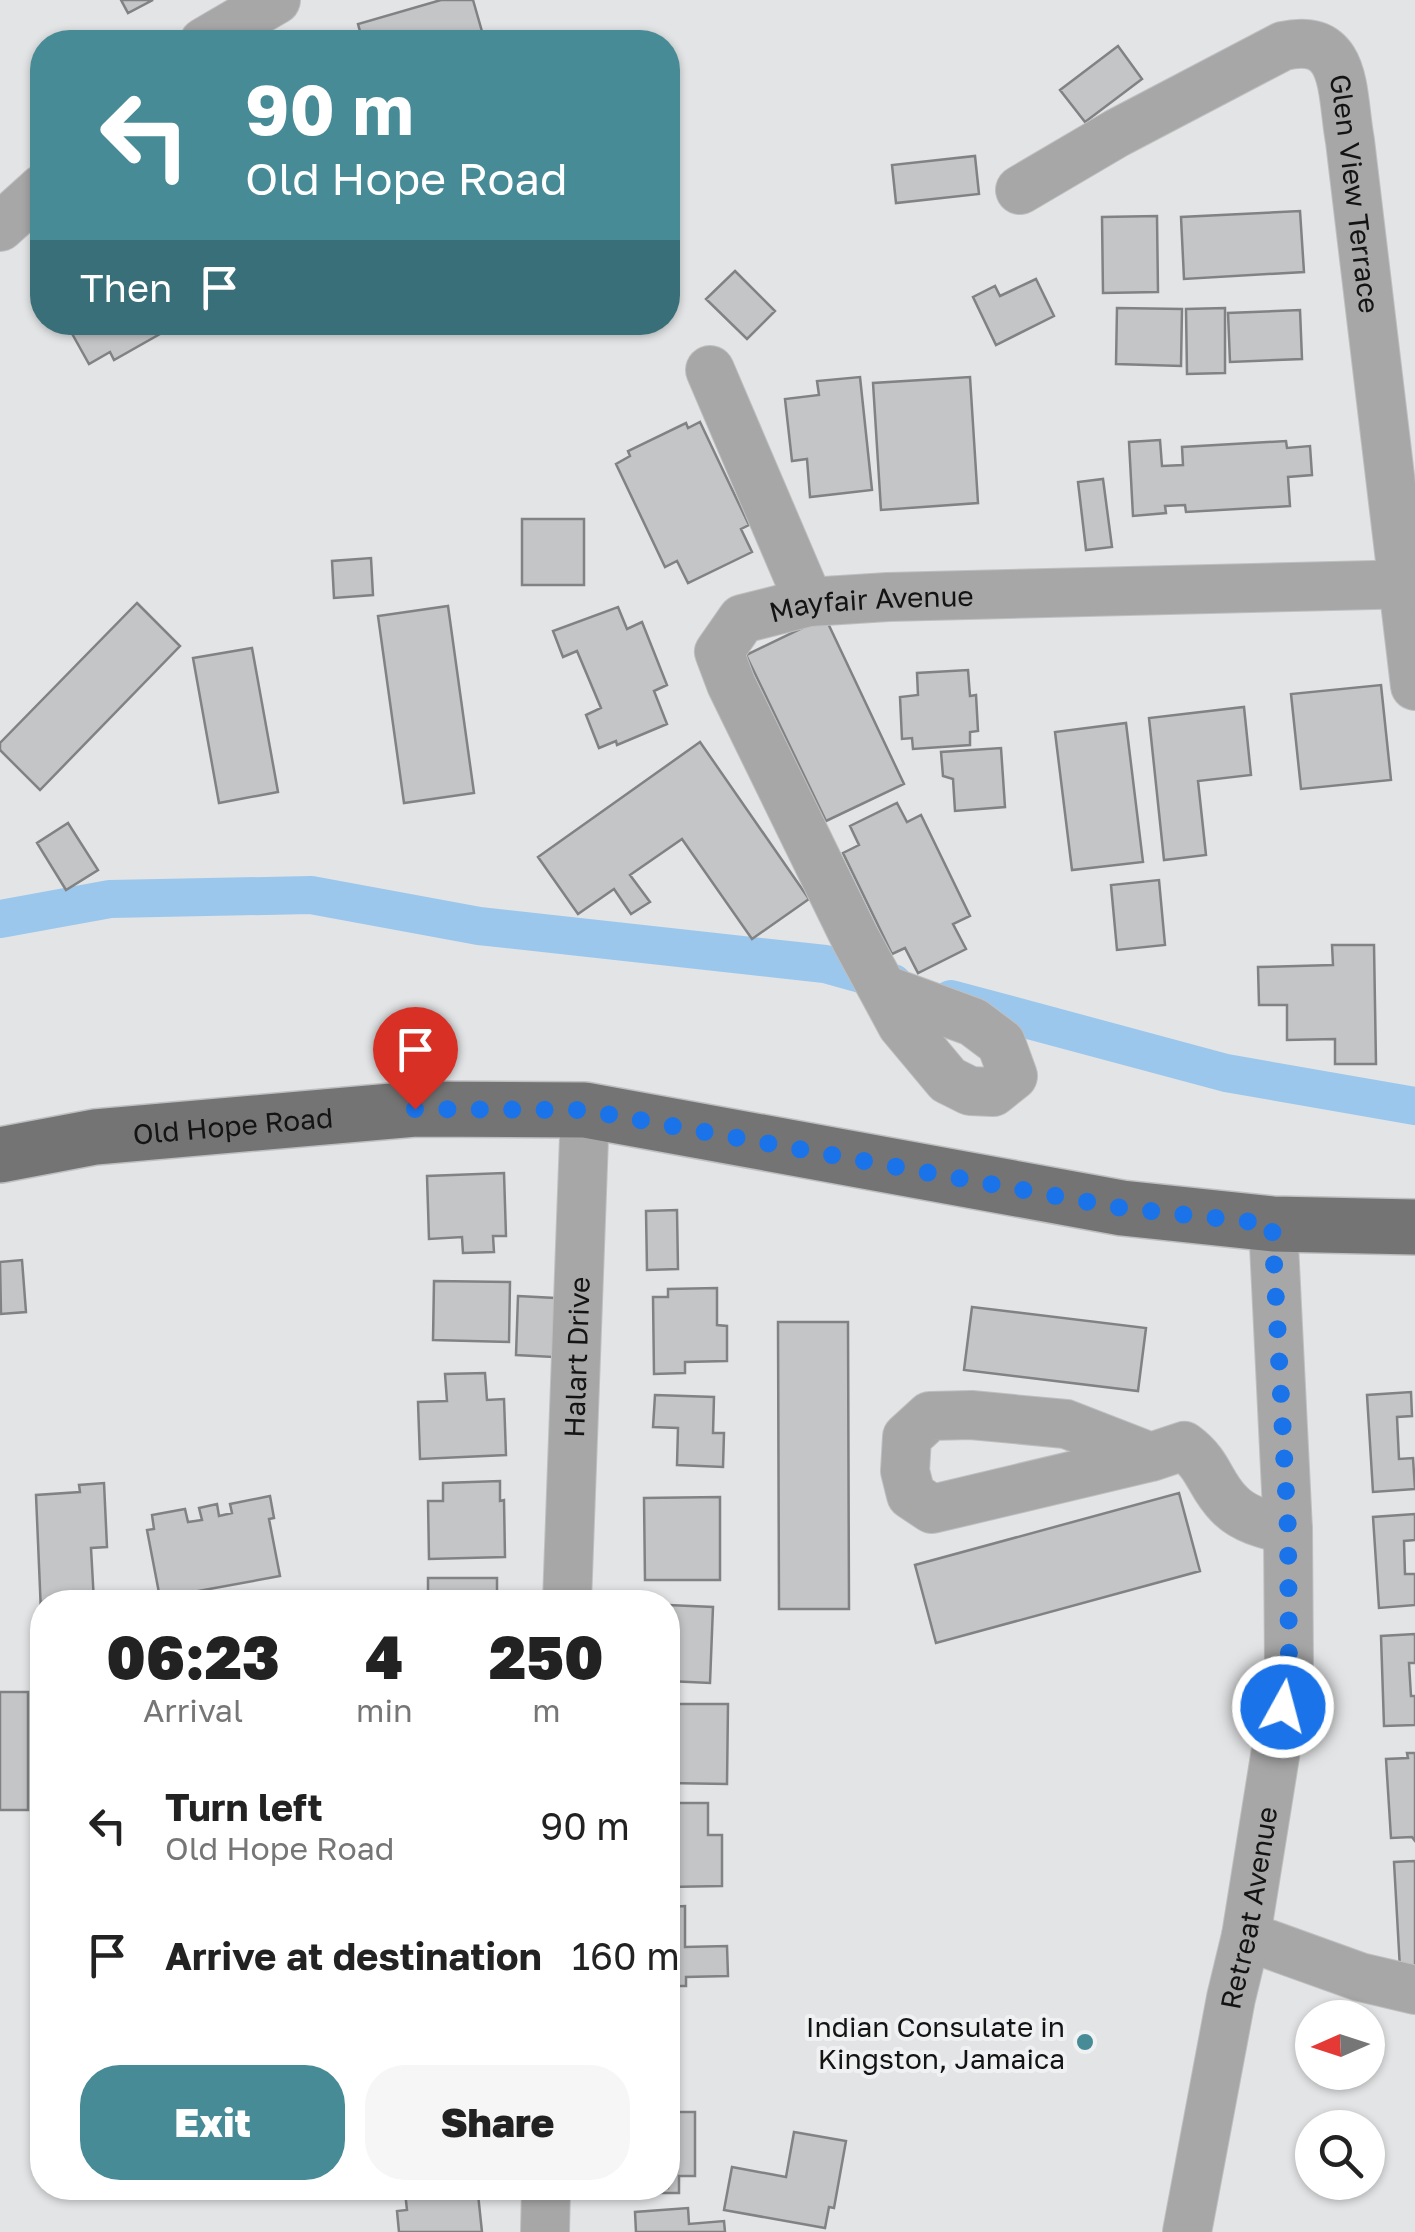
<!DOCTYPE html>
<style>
body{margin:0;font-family:"Golos Text",sans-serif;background:#f6f6f6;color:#222;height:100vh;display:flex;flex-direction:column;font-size:38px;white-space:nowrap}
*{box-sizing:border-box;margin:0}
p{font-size:32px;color:#767676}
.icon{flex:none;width:55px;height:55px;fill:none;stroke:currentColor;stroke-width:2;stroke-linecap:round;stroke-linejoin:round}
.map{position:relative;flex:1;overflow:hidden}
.details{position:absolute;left:30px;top:1590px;width:650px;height:610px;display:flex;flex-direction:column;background:#fff;border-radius:40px;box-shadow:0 2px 8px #0004}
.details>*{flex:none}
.hud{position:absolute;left:30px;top:30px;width:650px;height:305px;border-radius:40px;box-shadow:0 2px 8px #0004;background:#468b96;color:#fff;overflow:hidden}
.needle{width:65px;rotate:267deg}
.controls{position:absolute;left:1295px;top:2000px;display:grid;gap:20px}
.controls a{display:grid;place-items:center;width:90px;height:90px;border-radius:50%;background:#fff;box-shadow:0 2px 8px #0004;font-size:50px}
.pin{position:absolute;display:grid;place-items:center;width:85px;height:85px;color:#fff;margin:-102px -42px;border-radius:50% 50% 50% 0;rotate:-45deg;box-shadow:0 0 10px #0007}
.pin .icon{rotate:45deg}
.me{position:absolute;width:110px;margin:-55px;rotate:7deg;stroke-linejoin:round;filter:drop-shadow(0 0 8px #0008)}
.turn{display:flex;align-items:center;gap:35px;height:210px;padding:0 50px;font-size:45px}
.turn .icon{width:130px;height:130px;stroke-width:2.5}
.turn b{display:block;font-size:70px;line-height:85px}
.then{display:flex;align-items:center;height:95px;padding:0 50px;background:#0003;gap:20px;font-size:38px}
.eta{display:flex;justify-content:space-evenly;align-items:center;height:170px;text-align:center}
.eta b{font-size:60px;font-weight:800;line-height:70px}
.primary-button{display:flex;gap:20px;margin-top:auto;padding:20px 50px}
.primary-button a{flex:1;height:115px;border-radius:40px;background:#468b96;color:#fff;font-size:40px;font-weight:800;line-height:115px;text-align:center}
.primary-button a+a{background:#f6f6f6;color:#222}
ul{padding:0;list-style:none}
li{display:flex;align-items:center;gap:30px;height:130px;padding:0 50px}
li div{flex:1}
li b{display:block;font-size:38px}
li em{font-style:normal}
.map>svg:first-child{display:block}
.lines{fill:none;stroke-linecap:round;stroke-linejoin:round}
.canal{stroke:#9bc7ed;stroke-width:38}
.building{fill:#c4c5c6;stroke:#818283;stroke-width:2.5}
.minor-casing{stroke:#bebfc0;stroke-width:50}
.major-casing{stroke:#bebfc0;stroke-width:58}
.minor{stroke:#a8a7a7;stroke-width:48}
.major{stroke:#757475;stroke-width:55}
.route{stroke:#1a73e8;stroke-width:18;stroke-dasharray:0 32.4}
.poi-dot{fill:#468b96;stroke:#f0f1f2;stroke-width:4}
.labels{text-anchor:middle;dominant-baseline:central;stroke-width:8;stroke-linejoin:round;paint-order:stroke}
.street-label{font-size:28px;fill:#141415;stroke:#f0f1f2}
.poi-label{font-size:28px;fill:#141415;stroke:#f0f1f2;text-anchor:end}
</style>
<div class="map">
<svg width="1415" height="2232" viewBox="0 0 1415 2232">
<rect width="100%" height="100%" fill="#e3e4e5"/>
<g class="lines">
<path class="canal" d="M0 919 110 899 311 895 479 926 825 964 893 983
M951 999 1226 1073 1415 1106"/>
</g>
<path class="building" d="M121 0H153L128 13Z
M441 0H473L485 42H363L358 24Z
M1118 46 1142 79 1085 122 1060 90Z
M975 156 979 194 896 203 892 165Z
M1300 211 1304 272 1184 279 1181 217Z
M1157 216 1158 292 1103 293 1102 217Z
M735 271 775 311 747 339 706 299Z
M1036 279 1054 316 996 345 973 297 995 286 1000 296Z
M1117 308 1182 309 1181 366 1116 364Z
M1225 308V373L1187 374 1186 309Z
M1300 310 1302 359 1230 362 1228 313Z
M83 322H172L174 326 114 360 110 352 89 364 70 330Z
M860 377 872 490 810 497 807 459 792 461 785 399 819 395 817 381Z
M970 377 978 503 881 510 873 383Z
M700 422 749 525 741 529 752 552 688 583 677 561 665 567 616 464 630 456 628 451 686 423 688 428Z
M1160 440 1162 466 1183 465 1182 447 1286 441 1287 448 1310 446 1312 475 1288 477 1290 506 1186 512 1185 505 1165 506 1166 513 1133 516 1129 442Z
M1103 479 1112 547 1086 550 1078 482Z
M522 519H584V585H522Z
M371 558 373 595 334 598 332 561Z
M137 603 180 646 40 790 0 750V743Z
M448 606 474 793 404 803 378 616Z
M618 607 627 629 642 622 667 685 654 691 667 724 617 745 616 741 599 748 586 715 601 708 577 651 563 657 553 631Z
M825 617 904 784 826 821 746 655Z
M252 648 278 792 219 803 193 658Z
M968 670 970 696 976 695 978 731 970 732V745L913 749 912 738 902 739 900 697 918 695 917 673Z
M1381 685 1391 780 1301 789 1291 694Z
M1244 707 1251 775 1198 781 1206 855 1164 860 1149 718Z
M1126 723 1143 862 1072 870 1055 732Z
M700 742 809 899 752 939 682 839 630 875 650 902 631 914 614 889 578 914 538 857Z
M1001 748 1005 807 955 811 953 779 943 776 941 752Z
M897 803 907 822 921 815 970 916 953 924 966 949 918 973 905 948 892 954 843 853 859 845 850 826Z
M68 823 98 870 66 890 37 843Z
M1159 880 1165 945 1117 950 1111 885Z
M1332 945H1374L1376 1064H1335V1039L1287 1040V1005H1259L1258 967 1333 965Z
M504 1173 506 1236H493L494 1252 463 1253 462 1237 429 1239 427 1176Z
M677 1210 678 1269 647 1270 646 1211Z
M22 1260 26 1312 1 1314 0 1262Z
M434 1281 510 1282 509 1342 433 1340Z
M717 1288V1325L727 1326V1361L685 1362V1373L654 1374 653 1297H668V1289Z
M518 1296 555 1298 553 1357 516 1355Z
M972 1307 1146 1328 1138 1391 964 1370Z
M778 1322H848L849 1609H779Z
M485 1373 487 1400 504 1399 506 1455 420 1459 418 1402 447 1401 445 1374Z
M1411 1392 1412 1416 1397 1417 1399 1459 1413 1458 1415 1489 1373 1492 1367 1395Z
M655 1395 714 1397 713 1433H724L723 1467 677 1465 678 1428 653 1427Z
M500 1481V1501L504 1500 505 1557 429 1559 428 1501H443V1483Z
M104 1483 107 1547 91 1548 94 1602H42V1636L36 1495 80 1492 79 1485Z
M1179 1493 1200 1571 936 1643 915 1565Z
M270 1496 274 1518 269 1519 280 1576 160 1598 147 1530 154 1529 152 1515 185 1509 188 1522 202 1520 199 1508 217 1504 219 1516 232 1513 230 1504Z
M720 1497V1580H645L644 1498Z
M1415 1514V1540L1404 1541 1405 1574H1415V1605L1379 1608 1373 1517Z
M428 1578H497V1602H428Z
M668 1605 713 1607 710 1683 668 1681Z
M1415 1634V1663H1409L1411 1696H1415V1725L1384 1726 1381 1636Z
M0 1692H28V1810H0Z
M668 1704H728L727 1784 668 1783Z
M1407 1753H1415V1841L1412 1837 1391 1838 1386 1759 1408 1758Z
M668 1803H708V1835H722V1886L668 1887Z
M1415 1861V1968L1400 1969 1394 1862Z
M685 1906V1947L727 1946 728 1976 686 1977V1986H668V1907Z
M668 2112H695V2176H679V2193H628V2188H668Z
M794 2132 846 2141 834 2208 829 2207 825 2228 724 2210 732 2167 786 2177Z
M437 2189 438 2197 478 2194 482 2232H399L397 2211 407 2210 405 2192Z
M688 2208 689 2224 724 2221 725 2232H636L635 2212Z"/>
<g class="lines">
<defs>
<g id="minor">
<path d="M204 42 276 0"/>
<path id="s1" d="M1020 190 1117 133 1283 46C1349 31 1341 93 1350 141L1415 686"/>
<path d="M0 227 42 189"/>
<path d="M710 370 809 602"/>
<path id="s2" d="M883 989 973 1022 1001 1043 1013 1076 993 1092 970 1091 948 1080 902 1025 855 938 731 684 719 652 742 619 809 602 888 597 1415 584"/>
<path d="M1151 1457 1066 1424 971 1415 930 1416 907 1437 905 1471 911 1495 932 1509 1151 1457 1184 1446C1210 1465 1209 1484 1229 1504 1244 1520 1267 1525 1288 1530"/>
<path id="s3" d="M567 1602 585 1110"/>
<path d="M1246 1936 1360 1977 1415 1990"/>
<path d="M545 2232 546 2188"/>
<path id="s4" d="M1187 2232 1231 1998 1246 1936 1289 1669 1288 1530 1273 1224"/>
</g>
<g id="major">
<path id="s5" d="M0 1155 95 1137 415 1109 585 1110 1122 1208 1273 1224 1415 1227"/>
</g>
</defs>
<use href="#minor" class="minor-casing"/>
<use href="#major" class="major-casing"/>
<use href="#minor" class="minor"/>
<use href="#major" class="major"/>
</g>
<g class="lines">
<path class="route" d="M415 1109 585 1110 1122 1208 1272 1224 1288 1530 1289 1669 1283 1707"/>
</g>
<circle class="poi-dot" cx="1085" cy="2042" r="10"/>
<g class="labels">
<g class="street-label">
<text stroke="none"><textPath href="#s1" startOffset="492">Glen View Terrace</textPath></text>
<text stroke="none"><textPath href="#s2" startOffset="898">Mayfair Avenue</textPath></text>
<text stroke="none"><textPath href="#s5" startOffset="235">Old Hope Road</textPath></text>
<text stroke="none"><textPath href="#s3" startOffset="245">Halart Drive</textPath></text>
<text stroke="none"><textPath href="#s4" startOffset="330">Retreat Avenue</textPath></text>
</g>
<g class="poi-label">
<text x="1065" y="2026">Indian Consulate in<tspan x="1065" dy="32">Kingston, Jamaica</tspan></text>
</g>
</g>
</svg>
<div class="controls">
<a><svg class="needle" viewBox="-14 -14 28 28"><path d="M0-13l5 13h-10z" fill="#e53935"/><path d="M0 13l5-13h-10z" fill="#767676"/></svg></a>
<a><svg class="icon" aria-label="search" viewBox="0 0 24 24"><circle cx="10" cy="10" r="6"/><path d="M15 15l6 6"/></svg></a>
</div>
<div class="pin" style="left:415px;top:1109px;background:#d93025"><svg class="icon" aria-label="arrive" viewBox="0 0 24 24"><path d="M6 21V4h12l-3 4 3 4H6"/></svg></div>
<svg class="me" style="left:1283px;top:1707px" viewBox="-20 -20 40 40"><circle r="17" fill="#1a73e8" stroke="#fff" stroke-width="3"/><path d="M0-11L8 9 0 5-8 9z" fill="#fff"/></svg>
<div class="hud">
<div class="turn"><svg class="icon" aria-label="left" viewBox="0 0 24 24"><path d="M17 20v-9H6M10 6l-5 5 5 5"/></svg><div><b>90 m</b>Old Hope Road</div></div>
<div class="then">Then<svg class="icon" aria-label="arrive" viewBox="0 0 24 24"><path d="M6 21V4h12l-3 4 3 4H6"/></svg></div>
</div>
<section class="details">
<div class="eta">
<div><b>06:23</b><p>Arrival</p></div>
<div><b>4</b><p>min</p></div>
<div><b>250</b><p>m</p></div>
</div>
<ul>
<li><svg class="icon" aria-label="left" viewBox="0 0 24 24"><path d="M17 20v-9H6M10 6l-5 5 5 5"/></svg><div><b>Turn left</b><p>Old Hope Road</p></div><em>90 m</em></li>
<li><svg class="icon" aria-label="arrive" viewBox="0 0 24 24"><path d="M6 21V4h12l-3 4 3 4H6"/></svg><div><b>Arrive at destination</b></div><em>160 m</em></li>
</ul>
<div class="primary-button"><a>Exit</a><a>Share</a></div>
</section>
</div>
